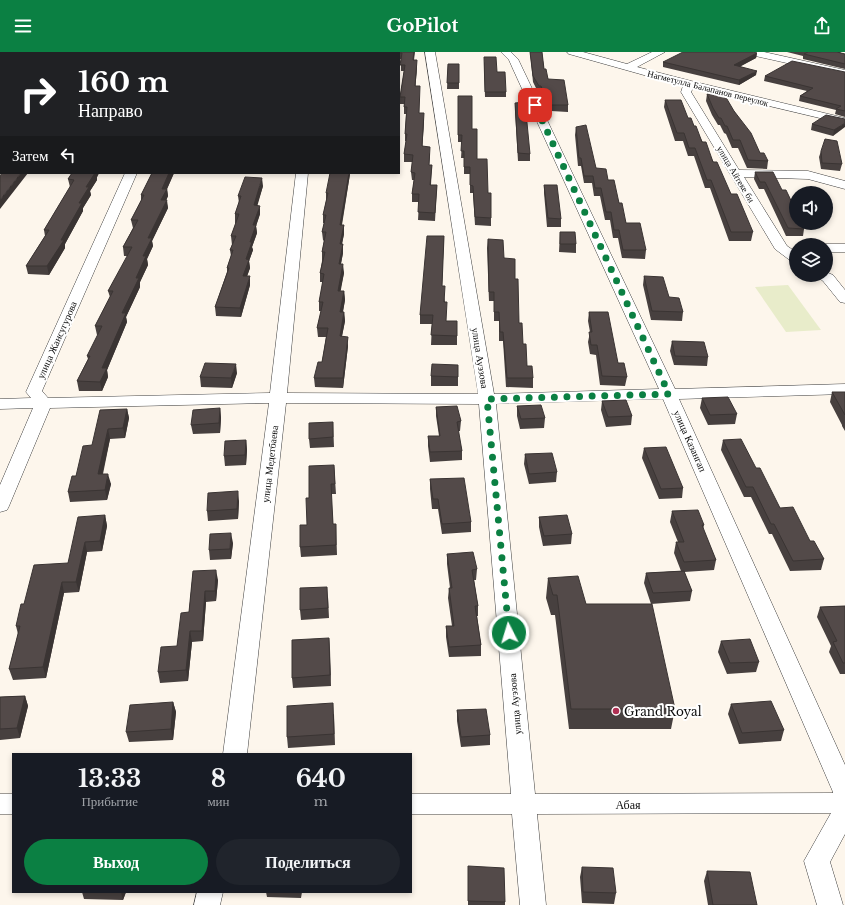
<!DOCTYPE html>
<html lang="ru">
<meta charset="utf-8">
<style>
body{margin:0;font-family:"Libre Baskerville",serif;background:#20242c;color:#f1f3f6;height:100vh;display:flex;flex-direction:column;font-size:15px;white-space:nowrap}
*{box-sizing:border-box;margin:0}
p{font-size:13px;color:#9ea1a6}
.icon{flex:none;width:22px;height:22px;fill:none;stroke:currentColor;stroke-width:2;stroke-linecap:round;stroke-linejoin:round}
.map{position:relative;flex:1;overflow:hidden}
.sheet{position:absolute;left:12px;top:701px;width:400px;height:140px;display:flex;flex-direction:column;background:#171b24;border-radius:0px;box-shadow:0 2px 6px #0003}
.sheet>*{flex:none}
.banner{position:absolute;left:0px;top:0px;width:400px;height:122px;box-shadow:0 2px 6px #0003;background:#202124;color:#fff;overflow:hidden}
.tools{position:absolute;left:789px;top:134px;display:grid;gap:8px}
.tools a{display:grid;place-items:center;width:44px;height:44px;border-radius:50%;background:#171b24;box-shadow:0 2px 6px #0003;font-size:20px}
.pin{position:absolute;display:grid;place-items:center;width:34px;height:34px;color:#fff;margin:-17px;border-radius:8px;box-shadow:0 2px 6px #0006}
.me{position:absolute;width:44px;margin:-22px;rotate:355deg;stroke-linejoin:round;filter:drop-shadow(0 0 3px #0008)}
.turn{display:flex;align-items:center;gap:14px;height:84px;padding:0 12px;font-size:18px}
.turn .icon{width:52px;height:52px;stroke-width:2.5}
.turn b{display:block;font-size:28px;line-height:34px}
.then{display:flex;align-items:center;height:38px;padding:0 12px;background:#0003;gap:8px;font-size:15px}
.eta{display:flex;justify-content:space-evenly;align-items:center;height:68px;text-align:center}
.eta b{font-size:24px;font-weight:700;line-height:28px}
.cta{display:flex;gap:8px;margin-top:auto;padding:8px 12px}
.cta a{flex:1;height:46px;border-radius:24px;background:#0b8043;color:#fff;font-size:16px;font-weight:700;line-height:46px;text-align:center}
.cta a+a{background:#20242c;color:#f1f3f6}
header{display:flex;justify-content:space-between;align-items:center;height:52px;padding:0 12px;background:#0b8043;color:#fff;font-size:18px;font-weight:700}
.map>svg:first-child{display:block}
.pitch{fill:#e8ecca}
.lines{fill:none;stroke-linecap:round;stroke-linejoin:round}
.minor-casing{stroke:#3e3e3e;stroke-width:1}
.minor{fill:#fff;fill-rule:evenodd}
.wall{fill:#47403f}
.shaded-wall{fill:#3a3433}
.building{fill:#534a49;stroke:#3a3433}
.route{stroke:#0b8043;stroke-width:7;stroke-dasharray:0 12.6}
.poi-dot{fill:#af3053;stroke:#fff;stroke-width:1.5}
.labels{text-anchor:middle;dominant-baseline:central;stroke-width:4;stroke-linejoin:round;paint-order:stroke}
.far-street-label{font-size:9px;fill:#0b0b0b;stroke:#fff}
.street-label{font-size:10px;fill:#0b0b0b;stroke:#fff}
.near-poi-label{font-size:12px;fill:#0b0b0b;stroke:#fff;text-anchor:start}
.near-street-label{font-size:12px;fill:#0b0b0b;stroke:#fff}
</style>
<header><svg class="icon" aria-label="menu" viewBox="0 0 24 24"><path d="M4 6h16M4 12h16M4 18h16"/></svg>GoPilot<svg class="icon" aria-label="share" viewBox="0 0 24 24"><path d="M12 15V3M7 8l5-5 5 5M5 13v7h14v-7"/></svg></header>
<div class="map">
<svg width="845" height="853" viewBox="0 0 845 853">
<rect width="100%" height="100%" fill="#fdf6ec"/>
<path class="pitch" d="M788 233 821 278 786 280 755 235Z"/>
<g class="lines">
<defs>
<path id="minor" d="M57 0H67V1H57Z
M179 0H189V1H179Z
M309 0H319V1H309Z
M425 0H435L494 342 659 337 513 17 509 8 501 0H511L518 7 675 337 845 332V342L679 347 845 713V782L830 810 843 853H817L804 809 831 761 537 762 546 853H520L512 762H411V742H511L479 352 286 351 247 702H223L269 351 50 356 9 454 7 458 0 460V433L33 356 0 357V347L31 346 26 340 125 121H137L42 339 48 346 270 341 296 121H308L287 341 478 342ZM663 347 833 740V741L535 742 496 352Z
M567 0H583L627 12 652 0H665L637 15 691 29 845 66V72L693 36 691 40 739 118 808 119 845 129V137L808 127 744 125 787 194 796 200V210L791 209 775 197 681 40 683 34 569 2Z
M746 0H764L845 18V24L751 3Z
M826 192H845V200H826V193H822Z
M826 220 833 223 845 238V251L840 250 823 229 815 223H826Z
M0 742H13V762H0Z
M197 840H223L220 853H194Z"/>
</defs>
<use href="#minor" class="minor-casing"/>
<use href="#minor" class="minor"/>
</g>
<path class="wall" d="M392 0H415L414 8 417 15 415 34 419 61 424 68 422 94 430 102 429 113H432L431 133H437L435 169 418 168 419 150H412V142L414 128H412L411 120 413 110H404V102L406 89H405V82L406 62H404V52H400V45L404 19H401V7H399V1Z
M530 0H542L544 17 548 27 568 53V60L551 59 550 51H545L540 40H538L533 30Z
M787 0H841L840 1 845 2V17L803 7V4Z
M757 1 756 6 740 14 756 23 739 33 663 15V10Z
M484 10 497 20 506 40V45H485Z
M448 12H459V37H447Z
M845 20V65L835 62 836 58 799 49 800 44 807 39 764 29 765 24Z
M707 42 734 59 760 101 768 109 767 117 747 116 738 96H732L726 82 724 81 720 73H718L712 63 706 49Z
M458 44 472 77 477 107 488 141 491 166V174L475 173 473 141H470V122H464V106H461L462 90H458Z
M665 48 688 66 694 74 731 142 753 180 751 189H729L710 136H705L694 104H688L683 89H675L664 55Z
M515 51 530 102V109H518L515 59Z
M845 67 833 84 811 78 812 72Z
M576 75 596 116 608 128 619 151 626 171 646 198 645 207 622 206 618 186H613L610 168H605L600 144H594L592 131H584L581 114H578L575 83Z
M821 99 842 112 840 119 821 117 819 105Z
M755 120 782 138 804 177 803 184H786L764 137H759L754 127Z
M72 121H99L97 125V128L90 139 91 143 83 156V159L65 192V196L49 223 28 222 26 214 45 184 44 178 70 135 68 127Z
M152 121H174L167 137 168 144 166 148 168 156 152 189 153 194 147 207 148 213 140 230V235L126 265 127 270 107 318 108 325 102 339H79L77 329 88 307 87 304 98 283H97L95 274 110 245 108 239 128 204H124L123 195 133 176 131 168 141 149V143Z
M350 122 342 173H344V182L342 192H343V201L341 212 344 221 340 239H344L345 248 343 260H344L345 269 342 284 348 294 343 336 315 335 314 326 322 310 326 285H318L317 276 321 259H319V250L323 230H320V221L322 209V200L324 189 323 188 322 180 324 171H323V163L326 149V141Z
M544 133 561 167V175H547L544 141Z
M263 134 257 153 260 162 256 174 257 181 252 195 253 198 249 209 250 216 247 224 250 233 241 265 216 264 215 255 227 220V216L231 204 230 198 232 193 231 184 236 171H235V162L239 151 238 144Z
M560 180 576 192V201L559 200Z
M444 184 442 234 445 250 446 269H457V293H431L432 272H420V263Z
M488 187 504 206 515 227 519 271 527 314 533 326V336L506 335 503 289H499V269H494V249H489L487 196Z
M644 224 669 245 683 260 682 269 651 268 643 233Z
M589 260 618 311 627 325 625 334 600 333 596 303 590 302 588 290 590 280 588 269Z
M672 289 708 305 707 314 674 313 670 299Z
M458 313V334H431V324Z
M237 321 232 336 201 335 200 325Z
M832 340H845V379L842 374V373L830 350Z
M702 346 737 362 735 372 708 373 700 356Z
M602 349 632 364 631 373 606 375 601 358Z
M517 354 545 366 544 376 520 377 517 364Z
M436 355 461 369 460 379H458L462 399V408L430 410 428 394V384H439L436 364Z
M220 356 221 366 220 381 193 382 191 373Z
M127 357 129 366 125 386 110 387 103 422 111 432 107 448 70 450 68 440 76 424 92 393Z
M333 370 334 395 310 396 309 387Z
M246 388 247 398 246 413 225 414 224 404Z
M723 388 756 416 780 456 810 489 824 507 821 518 790 519 772 482H769L751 445H744L721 398Z
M644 396 683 436 682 446 659 447 642 406Z
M525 402 557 420 556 430 529 432 524 412Z
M334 413 336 442H331L333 472H336L337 503 301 505 300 495 307 473 309 446Z
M430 427 471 470V480L442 482 438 457H432L430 437Z
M239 449 238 467 208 469 207 459Z
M672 459 704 473 703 477 716 508 714 518 684 520 692 539 690 549 651 552 644 531 646 521 681 519 674 501 676 490H678L670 470Z
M105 463 107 474 102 499 87 500 79 540 64 541 46 626 13 628 9 617 18 582 16 574 24 552 68 511Z
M539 465 572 482 571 492 543 494 539 475Z
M233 491 231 507 210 508 209 498Z
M447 502 477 517 476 528H474L478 554V564H477L481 593V604L449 605 446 585V574H452L448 546 449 536H450L447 512Z
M193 519 218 528 216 549 206 550 203 589 192 590 188 629 160 631 158 620 177 594 189 560Z
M548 526 675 657 671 677H569L555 563H551L546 546Z
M328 545 329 566 301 568 300 558Z
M845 554V622H840L829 600 831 594 817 565 820 555Z
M329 586 331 634 293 636 292 626Z
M721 589 759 610 756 620 727 622 718 600Z
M25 644 28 654 20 686 0 688V645Z
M173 650 176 660 173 688 129 690 126 680Z
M731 652 784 678 781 689 739 692 728 662Z
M457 658 490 683V693L461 695 457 669Z
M334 662 335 693 288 696 287 685Z
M468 814 505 850V853H468Z
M582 815 616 841 614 852 582 851 580 825Z
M707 819 757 853H708L704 829Z
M82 840H126L123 848 84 847Z
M266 840H302L301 846 267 845Z"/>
<path class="shaded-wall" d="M757 1 756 6 734 18V13Z
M417 8V15L415 41V34Z
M1 15V24L0 25V16Z
M757 19 756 23 739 33V28Z
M424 61V68L422 102V94Z
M845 71V75L833 84 834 78Z
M21 121H28L0 157V148Z
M93 121H99L97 125V128L90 139 91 143 83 156V159L65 192V196L49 223 47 214 61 188Z
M169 121H174L167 137 168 144 163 156 161 148 162 137Z
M349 121H350V122L340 182V173Z
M262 126 263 134 255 162 254 153Z
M167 148 168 156 152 189 153 194 147 207 148 213 140 230V235L126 265 127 270 107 318 108 325 102 339 100 330 102 316 136 226 148 186Z
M260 154V162L256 174 257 181 252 195 253 198 249 209 250 216 244 233 243 224 246 207 250 190 253 173Z
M344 173V182L340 201V192Z
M343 192V201L339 221V212Z
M343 212 344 221 339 248 338 239Z
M250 224V233L241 265 240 256Z
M344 239 345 248 341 269 340 260Z
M344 260 345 269 340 294V284Z
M348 285V294L343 336V326Z
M236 312 237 321 232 336 231 326Z
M220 356 221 366 220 381 219 371Z
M127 357 129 366 125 386 123 376Z
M108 377 110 387 100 432 98 422Z
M246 388 247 398 246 413 245 403Z
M108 422 111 432 107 448 105 438Z
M238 439 239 449 238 467 237 457Z
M105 463 107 474 102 499 100 489Z
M231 481 233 491 231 507 230 497Z
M85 490 87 500 79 540 76 530Z
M216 518 218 528 216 549 215 539Z
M62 530 64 541 46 626 43 615Z
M205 539 206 550 203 589 202 579Z
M190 579 192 590 188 629 186 618Z
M329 586 330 597 331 634 330 623Z
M25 644 28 654 20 686 17 676Z
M173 650 176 660 173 688 171 677Z
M121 840H126L123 848Z"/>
<path class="building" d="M0 0H13L12 1H1V15L0 16Z
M87 0H99L100 1H86Z
M145 0H159L158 1H144Z
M198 0H211L210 1H197Z
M272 0H288V1H272Z
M339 0H355V1H339Z
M392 0H414L413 8H417L415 34H420L419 61H424L422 94 430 95 429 113H432L430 133H437L435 161 418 160 419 142H412L415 121 411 120 413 103 404 102 407 82H405L407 55H404L405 45H400L405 13H400L402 1H392Z
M530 0H542L544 17H546L548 27 564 28 568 53H551L550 45H545L541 34H539L533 24Z
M683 0H753L757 1 734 13 757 19 739 28 663 10Z
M808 0H837L845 2V12L804 2Z
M484 5H496L497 20H505L506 40H485Z
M792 9 845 20V59L836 57 841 54 800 44 813 36 765 24Z
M448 12H459V31H447Z
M707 42H724L734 59 751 81 760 101H764L768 109 748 108 740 88H733L727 74H725L721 66H719L713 56Z
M458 44H472V77H477V107H487L488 141H491V166L475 165 473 134 470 133V115H464V99H461L462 83H458Z
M665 48H681L688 66H691L694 74H696L702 90H706L713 110H717L731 142H737L753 180H731L711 128H707L695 96H689L684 81H677Z
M525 50 530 102 518 101 515 51Z
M826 63 845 67V71L834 78 812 72Z
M586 73 596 116 606 117 608 128H614L619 151H622L626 171H640L646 198H623L619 178H614L611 160H606L601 136H595L593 124H584L581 106H579L576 75Z
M825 87 837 89 842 112 822 111 821 99Z
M755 120H773L782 138H786L796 159V171H802L804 177 788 176 765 130H760Z
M2 121H21L0 148V124Z
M72 121H95L86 135H89L79 151H82L61 188H64L47 214H26L49 178H44L74 128 68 127Z
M152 121H169L162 137H167L161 148H167L148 186H152L143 204H146L136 226H139L122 261H126L102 316H107L100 330 77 329 90 304H87L102 274H95L113 239H108L132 195H123L138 168H131L144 143H141Z
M330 121H349L340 173H344L340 192H343L339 212H343L338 239H344L340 260H344L340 284 348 285 343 326H314L318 310H322L328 276H317L323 250H319L324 222 320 221 325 200H322L326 180H322L326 163H323L328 141H326Z
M245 125 262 126 254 153 260 154 253 173H256L250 190H252L246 207 249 208 243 224H250L240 256 215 255 229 216H227L233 198H230L236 184H231L239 162H235L241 144H238Z
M544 133H557L561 167 548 166Z
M560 180H575L576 192H560Z
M427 184H444L442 234H445L444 250H447L446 269H457V284L431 283 433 263H420Z
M488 187 503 188 504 206 515 207V227H518L519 271H522L523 292H526L527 314H532L533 326H507L503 280H500L499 260H494V240H489Z
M644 224 663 225 669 245 679 246 683 260 652 259Z
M589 260H608L618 311H624L627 325 602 324 597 293H591L589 280H592Z
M672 289 704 290 708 305 675 304Z
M205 311 236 312 231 326 200 325Z
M432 312 458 313V325L431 324Z
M832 340H845V363Z
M728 345 737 362 710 363 702 346Z
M626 348 632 364 608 365 602 349Z
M541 353 545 366 521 367 517 354Z
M457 354 461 369 457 370 462 399 430 400 428 384H440L436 355Z
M220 356 219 371 191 373 193 358Z
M127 357 123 376 108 377 98 422H108L105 438 68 440 72 424H76L83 394 92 393 100 358Z
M333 370V385L309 387V371Z
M741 387 756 416H760L780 456 793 455 810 489H814L824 507 793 509 774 472H771L753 435H746L723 388Z
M246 388 245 403 224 404 225 389Z
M666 395 683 436 661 437 644 396Z
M552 401 557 420 529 422 525 402Z
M334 413 335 432H331L333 472H336V493L300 495V473H307L306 446H309V414Z
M464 426 471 470 442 472 438 447H433L430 427Z
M238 439 237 457 207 459 208 441Z
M698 458 704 473H702L716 508 684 510 676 490H684L672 459Z
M105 463 100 489 85 490 76 530H62L43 615 9 617 20 574H16L21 552H24L34 513 68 511 78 465Z
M567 463 572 482 544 484 539 465Z
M231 481 230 497 209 498 210 482Z
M473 500 477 517 472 518 478 554H475L481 593 449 595 446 574H454L449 536H452L447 502Z
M216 518 215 539H205L202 579H190L186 618 158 620 161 595 177 594 181 561 189 560 193 519Z
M684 519 692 539 653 541 646 521Z
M578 524 586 552H652L675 657H571L557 543H553L548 526Z
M327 535 328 556 300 558V536Z
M845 554V611H843L833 590 837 589 820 555Z
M329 586 330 623 292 626V588Z
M750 587 759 610 730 611 721 589Z
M25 644 17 676 0 677V645Z
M771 649 784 678 742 681 731 652Z
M173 650 171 677 126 680 130 653Z
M333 651 334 682 287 685V654Z
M486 657 490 683 461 685 457 658Z
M468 814 504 816 505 850 468 849Z
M582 815 613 816 616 841 583 840Z
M707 819 750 820 757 853H713Z"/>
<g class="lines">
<path class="route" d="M509 581 487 347 669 342 535 53"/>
</g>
<circle class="poi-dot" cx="616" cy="659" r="4"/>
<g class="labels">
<g class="far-street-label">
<text transform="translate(708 36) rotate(14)">Нагметулла Балапанов переулок</text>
<text transform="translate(736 122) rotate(59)">улица Айтеке би</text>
</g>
<g class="street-label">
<text transform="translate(57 288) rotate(-66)">улица Жансугурова</text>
<text transform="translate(480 306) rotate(81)">улица Ауэзова</text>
<text transform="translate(690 389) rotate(66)">улица Казангап</text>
<text transform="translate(270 412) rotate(-83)">улица Медетбаева</text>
<text transform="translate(515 652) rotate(-95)">улица Ауэзова</text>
</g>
<g class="near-poi-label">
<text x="624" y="659">Grand Royal</text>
</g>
<g class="near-street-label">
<text x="628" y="752">Абая</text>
</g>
</g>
</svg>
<div class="tools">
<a><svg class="icon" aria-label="sound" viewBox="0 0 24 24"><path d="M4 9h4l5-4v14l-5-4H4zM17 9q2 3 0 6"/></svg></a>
<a><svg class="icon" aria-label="layers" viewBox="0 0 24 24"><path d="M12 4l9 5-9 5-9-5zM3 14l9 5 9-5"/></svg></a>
</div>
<div class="pin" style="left:535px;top:53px;background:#d93025"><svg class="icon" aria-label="arrive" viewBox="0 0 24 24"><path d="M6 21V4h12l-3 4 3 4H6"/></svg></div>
<svg class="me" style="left:509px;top:581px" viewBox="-20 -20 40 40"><circle r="17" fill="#0b8043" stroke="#fff" stroke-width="3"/><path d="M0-11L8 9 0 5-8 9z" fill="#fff"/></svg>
<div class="banner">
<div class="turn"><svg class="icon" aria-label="right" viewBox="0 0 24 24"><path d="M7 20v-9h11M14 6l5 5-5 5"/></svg><div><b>160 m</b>Направо</div></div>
<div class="then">Затем<svg class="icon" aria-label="left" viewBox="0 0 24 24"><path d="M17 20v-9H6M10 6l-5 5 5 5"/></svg></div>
</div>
<section class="sheet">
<div class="eta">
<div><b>13:33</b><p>Прибытие</p></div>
<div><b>8</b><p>мин</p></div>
<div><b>640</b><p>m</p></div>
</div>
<div class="cta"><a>Выход</a><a>Поделиться</a></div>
</section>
</div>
